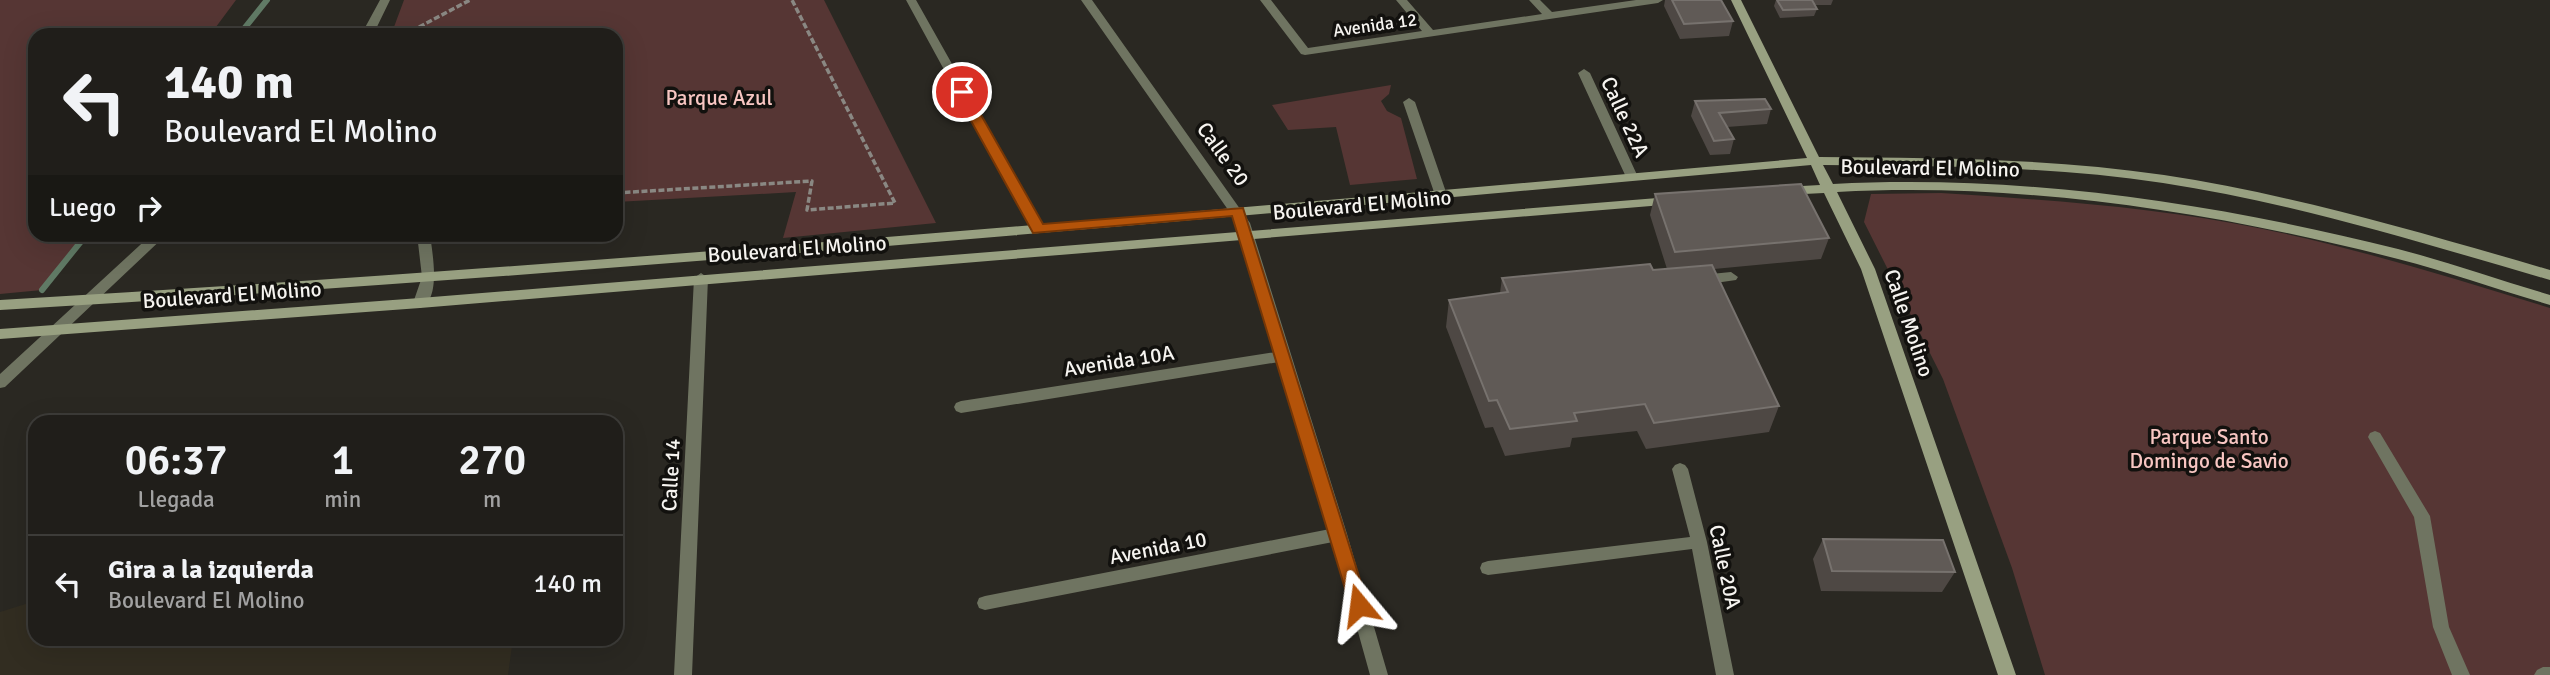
<!DOCTYPE html>
<html lang="es">
<style>
body{margin:0;font-family:Signika,sans-serif;background:#2d2b27;color:#f1f3f6;height:100vh;display:flex;flex-direction:column;font-size:26px;white-space:nowrap}
*{box-sizing:border-box;margin:0}
p{font-size:23px;color:#a2a2a2}
.icon{flex:none;width:38px;height:38px;fill:none;stroke:currentColor;stroke-width:2;stroke-linecap:round;stroke-linejoin:round}
.map{position:relative;flex:1;overflow:hidden}
.drawer{position:absolute;left:28px;top:415px;width:595px;height:231px;display:flex;flex-direction:column;background:#201e1a;border-radius:21px;box-shadow:0 7px 28px #0002,0 0 0 2px #3d3c39}
.drawer>*{flex:none}
.guide{position:absolute;left:28px;top:28px;width:595px;height:214px;border-radius:21px;box-shadow:0 7px 28px #0002,0 0 0 2px #3d3c39;background:#201e1a;color:#f1f3f6;overflow:hidden}
.pin{position:absolute;display:grid;place-items:center;width:60px;height:60px;color:#fff;margin:-30px;border:4px solid #fff;border-radius:50%;box-shadow:0 2px 7px #0007}
.me{position:absolute;width:77px;margin:-38px;rotate:344deg;stroke-linejoin:round;filter:drop-shadow(0 0 5px #0008)}
.turn{display:flex;align-items:center;gap:24px;height:147px;padding:0 21px;font-size:32px}
.turn .icon{width:91px;height:91px;stroke-width:2.5}
.turn b{display:block;font-size:49px;line-height:60px}
.then{display:flex;align-items:center;height:66px;padding:0 21px;background:#0003;gap:14px;font-size:26px}
.eta{display:flex;justify-content:space-evenly;align-items:center;height:119px;text-align:center}
.eta b{font-size:42px;font-weight:600;line-height:49px}
ul{padding:0;list-style:none}
li{display:flex;align-items:center;gap:21px;height:98px;padding:0 21px;border-top:2px solid #3d3c39}
li div{flex:1}
li b{display:block;font-size:26px}
li em{font-style:normal}
.map>svg:first-child{display:block}
.built{fill:#322d21}
.green{fill:#563634}
.lines{fill:none;stroke-linecap:round;stroke-linejoin:round}
.stream{stroke:#607a65;stroke-width:6}
.path{stroke:#8a8883;stroke-width:3.5;stroke-dasharray:6 2.5;stroke-linecap:butt}
.lane{fill:#6f7461;fill-rule:evenodd}
.street{fill:#6f7461;fill-rule:evenodd}
.secondary{fill:#98a081;fill-rule:evenodd}
.wall{fill:#4e4844}
.building{fill:#605a56;stroke:#77726e;stroke-width:2}
.route{fill:#b45309;stroke:#753606;stroke-width:2}
.labels{text-anchor:middle;dominant-baseline:central;stroke-width:7;stroke-linejoin:round;paint-order:stroke}
.far-street-label{font-size:18px;fill:#f6f4f0;stroke:#12110e}
.park-label{font-size:21px;fill:#f8c6c2;stroke:#12110e}
.street-label{font-size:21px;fill:#f6f4f0;stroke:#12110e}
</style>
<div class="map">
<svg width="2550" height="675" viewBox="0 0 2550 675">
<rect width="100%" height="100%" fill="#2a2822"/>
<path class="built" d="M35 601V639H513L508 675H0V612Z"/>
<path class="green" d="M0 0H236L210 35H35V234L87 235 42 290 0 294Z
M404 0H824L936 223 783 238 796 192 616 202V35H391Z
M1391 85 1389 94 1381 101 1387 111 1401 118 1417 179 1350 185 1336 127 1288 130 1272 105Z
M1941 193C2049 200 2157 207 2263 229 2360 249 2456 279 2550 308V675H2045L2012 568 1943 379 1864 222 1871 194Z"/>
<g class="lines">
<path class="stream" d="M239 35 267 0
M42 290 87 234"/>
<path class="path" d="M404 35 470 0
M616 193 812 181 807 210 895 203 792 0"/>
<path class="lane" d="M1731 272 1738 277 1736 280 1701 285 1694 280 1701 275Z
M2375 431 2380 433 2430 516 2449 627 2470 675H2452L2433 627 2414 517 2368 437 2370 433Z
M2543 667H2550V675H2534L2537 670Z"/>
<path class="street" d="M380 0H390L373 35H361Z
M906 0H916L1045 229 1043 232 1038 233 1031 229Z
M1081 0H1092L1250 223 1347 534 1388 675H1370L1333 542 985 610 979 608 977 603 979 598 985 596 1330 529 1279 362 961 413 956 411 954 407 956 403 961 401 1276 352 1238 224Z
M1260 0H1271L1308 48 1422 31 1396 0H1407L1433 30 1542 14 1529 0H1540L1552 12 1636 0H1663L1658 3 1305 55 1301 54Z
M1584 69 1590 73 1638 177 1636 180H1628L1626 177 1578 73Z
M1409 98 1415 102 1447 195 1445 198 1441 199 1435 195 1403 102Z
M152 234H167L5 387 0 388V374Z
M417 234H430C432 252 442 300 420 308L413 303 422 277Z
M701 273 708 278 692 675H674L694 278Z
M1680 463 1685 465 1688 469 1707 542 1734 675H1716L1692 549 1488 575 1482 573 1480 568 1482 563 1488 561 1690 537 1672 469 1675 465Z"/>
<path class="secondary" d="M1731 0H1741L1819 157C1934 158 2050 158 2164 175 2295 195 2423 233 2550 270V280C2422 243 2295 203 2163 183 2051 166 1937 166 1823 165L1833 184C2023 174 2214 203 2398 249 2449 262 2499 280 2550 295V305C2499 290 2449 272 2398 259 2215 212 2025 182 1837 192L1875 269 2016 675H1998L1861 269 1824 193 1784 195 1778 191 1784 187 1820 185 1811 165C1208 219 605 274 0 310V300C603 265 1205 211 1807 158Z
M1670 197 1676 201 1675 204 420 308 0 339V329L420 298Z"/>
</g>
<path class="wall" d="M1665 0H1721L1733 21 1729 36 1680 39 1664 6Z
M1776 0H1833L1831 5H1814L1817 9 1814 16 1780 18 1774 6Z
M1695 101 1771 109 1767 124 1727 127 1734 139 1730 154 1710 155 1691 116Z
M1655 194 1829 238 1821 259 1714 269 1779 406 1769 432 1646 449 1637 431 1572 438 1570 447 1505 456 1493 427 1485 428 1446 327 1449 300 1500 293 1502 278 1667 269 1650 215Z
M1823 539 1955 572 1942 592 1821 591 1813 559Z"/>
<path class="building" d="M1672 0H1721L1733 21 1684 24Z
M1777 0H1812L1817 9 1783 10Z
M1765 99 1771 109 1719 113 1734 139 1714 141 1695 101Z
M1801 184 1829 238 1675 252 1655 194Z
M1650 264 1653 270 1712 265 1779 406 1654 423 1645 404 1574 413 1577 421 1510 429 1497 400 1489 401 1449 300 1508 292 1502 278Z
M1823 539 1943 540 1955 572 1832 571Z"/>
<path class="route" d="M962 88 968 92 1043 224 1243 208 1368 605 1366 610H1352L1350 605 1232 216 1033 233 955 92Z"/>
<g class="labels">
<g class="far-street-label">
<text transform="translate(1375 25) rotate(-8)">Avenida 12</text>
</g>
<g class="park-label">
<text x="719" y="98">Parque Azul</text>
<text x="2209" y="437">Parque Santo<tspan x="2209" dy="24">Domingo de Savio</tspan></text>
</g>
<g class="street-label">
<text transform="translate(1625 117) rotate(65)">Calle 22A</text>
<text transform="translate(1223 154) rotate(54)">Calle 20</text>
<text transform="translate(1930 168) rotate(1)">Boulevard El Molino</text>
<text transform="translate(1362 205) rotate(-5)">Boulevard El Molino</text>
<text transform="translate(797 249) rotate(-4)">Boulevard El Molino</text>
<text transform="translate(232 295) rotate(-4)">Boulevard El Molino</text>
<text transform="translate(1909 323) rotate(71)">Calle Molino</text>
<text transform="translate(1119 361) rotate(-9)">Avenida 10A</text>
<text transform="translate(671 475) rotate(-87)">Calle 14</text>
<text transform="translate(1158 548) rotate(-11)">Avenida 10</text>
<text transform="translate(1725 567) rotate(78)">Calle 20A</text>
</g>
</g>
</svg>
<div class="pin" style="left:962px;top:92px;background:#d93025"><svg class="icon" aria-label="arrive" viewBox="0 0 24 24"><path d="M6 21V4h12l-3 4 3 4H6"/></svg></div>
<svg class="me" style="left:1359px;top:605px" viewBox="-20 -20 40 40"><path d="M0-17L14 15 0 8-14 15z" fill="#b45309" stroke="#fff" stroke-width="4"/></svg>
<div class="guide">
<div class="turn"><svg class="icon" aria-label="left" viewBox="0 0 24 24"><path d="M17 20v-9H6M10 6l-5 5 5 5"/></svg><div><b>140 m</b>Boulevard El Molino</div></div>
<div class="then">Luego<svg class="icon" aria-label="right" viewBox="0 0 24 24"><path d="M7 20v-9h11M14 6l5 5-5 5"/></svg></div>
</div>
<section class="drawer">
<div class="eta">
<div><b>06:37</b><p>Llegada</p></div>
<div><b>1</b><p>min</p></div>
<div><b>270</b><p>m</p></div>
</div>
<ul>
<li><svg class="icon" aria-label="left" viewBox="0 0 24 24"><path d="M17 20v-9H6M10 6l-5 5 5 5"/></svg><div><b>Gira a la izquierda</b><p>Boulevard El Molino</p></div><em>140 m</em></li>
</ul>
</section>
</div>
